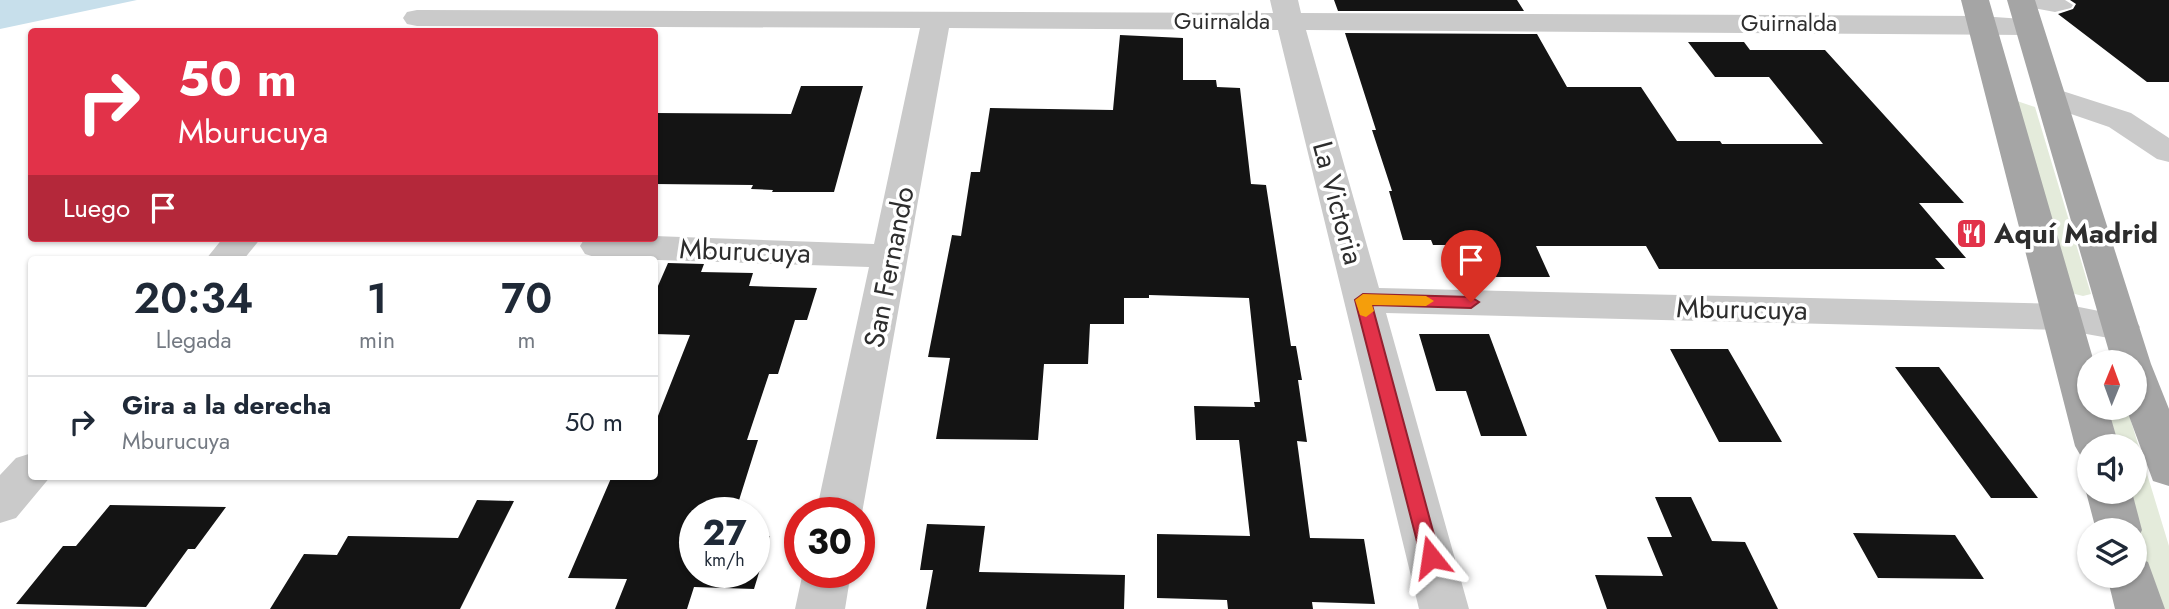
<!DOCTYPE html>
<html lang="es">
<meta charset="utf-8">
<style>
body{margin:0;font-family:Jost,sans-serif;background:#f6f6f7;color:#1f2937;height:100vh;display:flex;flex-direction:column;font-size:26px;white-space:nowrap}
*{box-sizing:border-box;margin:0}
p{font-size:23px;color:#747a83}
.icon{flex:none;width:38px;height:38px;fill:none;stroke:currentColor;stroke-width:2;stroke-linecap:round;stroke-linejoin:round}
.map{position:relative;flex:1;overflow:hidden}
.side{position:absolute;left:28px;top:256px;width:630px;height:224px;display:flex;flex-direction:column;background:#fff;border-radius:7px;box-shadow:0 2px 5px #0004}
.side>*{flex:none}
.top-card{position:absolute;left:28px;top:28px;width:630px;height:214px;border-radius:7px;box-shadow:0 2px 5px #0004;background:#e23249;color:#fff;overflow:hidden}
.needle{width:46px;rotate:1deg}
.buttons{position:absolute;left:2077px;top:350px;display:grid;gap:14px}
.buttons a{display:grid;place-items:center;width:70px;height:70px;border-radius:50%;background:#fff;box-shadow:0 2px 5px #0004;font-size:35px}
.speed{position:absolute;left:679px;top:497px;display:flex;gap:14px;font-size:35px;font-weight:700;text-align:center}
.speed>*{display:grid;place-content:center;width:91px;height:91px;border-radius:50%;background:#fff;box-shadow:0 2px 5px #0004;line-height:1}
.speed small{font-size:18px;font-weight:400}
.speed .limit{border:10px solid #d22;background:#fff;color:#111}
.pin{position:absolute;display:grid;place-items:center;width:60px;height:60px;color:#fff;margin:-72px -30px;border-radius:50% 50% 50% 0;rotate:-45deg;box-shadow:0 0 7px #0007}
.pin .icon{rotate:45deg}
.me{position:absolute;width:77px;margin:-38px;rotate:345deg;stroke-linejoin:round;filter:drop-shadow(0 0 5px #0008)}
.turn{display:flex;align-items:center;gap:24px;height:147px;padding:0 35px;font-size:32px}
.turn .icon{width:91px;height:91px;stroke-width:2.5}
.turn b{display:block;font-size:49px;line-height:60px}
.then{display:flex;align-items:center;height:66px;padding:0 35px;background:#0003;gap:14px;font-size:26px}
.eta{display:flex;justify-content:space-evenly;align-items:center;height:119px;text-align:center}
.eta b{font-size:42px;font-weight:600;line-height:49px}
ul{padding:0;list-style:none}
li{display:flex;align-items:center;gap:21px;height:91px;padding:0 35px;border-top:2px solid #e0e1e3}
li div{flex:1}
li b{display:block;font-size:26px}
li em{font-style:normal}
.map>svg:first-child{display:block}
.green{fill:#e4ebdb}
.water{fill:#c7dfeb}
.building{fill:#141414}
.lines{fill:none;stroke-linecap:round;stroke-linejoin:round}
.lane{fill:#cacaca;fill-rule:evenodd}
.street{fill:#cacaca;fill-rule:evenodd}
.primary{fill:#a5a5a5;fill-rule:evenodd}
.route{fill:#e23249;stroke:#93202f;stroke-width:2}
.slow{fill:#f59e0b}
.labels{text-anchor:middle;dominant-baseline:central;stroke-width:7;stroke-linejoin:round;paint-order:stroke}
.far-street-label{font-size:23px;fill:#2d2d2d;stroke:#fff}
.street-label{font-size:28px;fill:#2d2d2d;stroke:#fff}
.poi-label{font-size:28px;font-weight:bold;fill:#2d2d2d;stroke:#fff;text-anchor:start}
</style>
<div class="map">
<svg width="2169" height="609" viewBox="0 0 2169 609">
<rect width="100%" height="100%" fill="#fff"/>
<path class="green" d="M2017 101 2035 107 2091 294 2083 296 2071 293Z
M2100 408H2127L2169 546V609H2157L2124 492H2135V446H2111Z"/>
<path class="water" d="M0 0H137L0 29Z"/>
<path class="building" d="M1334 0H1517L1524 11H1338Z
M2070 0H2169V82H2147L2058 14 2073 9 2076 4Z
M1345 33 1537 34 1567 87H1641L1677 141H1720L1722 144H1823L1769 77H1715L1688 42H1744L1750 50H1825L1964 203H1919L1966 258H1935L1945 269H1659L1646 246H1536L1550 277H1481L1469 245H1433L1431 240H1403L1389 191H1392L1372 130H1376Z
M1120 35 1183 38V80H1216L1217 87 1240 88 1251 184 1266 185 1291 346H1296L1302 380H1298L1307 442 1297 441 1310 538 1364 539 1375 604 1312 602 1313 609H1228L1227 600 1157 598V534L1250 536 1239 440H1196L1194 406 1255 407 1254 402H1260L1249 298 1149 295V298H1124V324H1090L1088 364H1044L1038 440 936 439 950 358 928 357 952 235 961 236 971 172H980L990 108 1113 110Z
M801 86H863L834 192H772L773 190 751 189 753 185 654 184V113L791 114Z
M668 263 704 264 701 272 753 273 749 286 817 288 807 320H795L778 374H769L747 440H758L735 513H695V572H754V535L770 536 754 589 694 587 687 609H615L627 579 568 578 612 476H654V426L690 335 654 334V295Z
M1419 334H1489L1527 436H1481L1466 391H1436Z
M1670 349H1728L1782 442H1719Z
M1895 367H1939L2038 498H1991Z
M1655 497H1691L1712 541 1745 542 1778 609H1607L1595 575 1663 576 1647 537H1672Z
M477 500 514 501 460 609H270L304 554 337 555 348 536 458 538Z
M110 505 226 507 195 549H188L146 607 16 604 63 546H76Z
M927 524 985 526 979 572 1125 575 1124 609H926L933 570H920Z
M1853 533 1955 535 1984 579 1878 578Z"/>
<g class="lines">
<path class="lane" d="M2015 0H2065L2073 5 2071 8 2055 12 2016 5Z"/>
<path class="street" d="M1270 0H1298L1301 13 1980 16 2037 20 2041 26 2037 32 2027 35 1306 30 1379 288 2064 304 2134 318 2140 327 2134 336 2120 340 2064 330 1386 313 1469 609H1419L1278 30 949 28 862 513 859 518V513H816L869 267 598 258 585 254 580 246 585 238 654 236 874 244 920 28 417 26 407 24 403 18 407 12 417 10 1273 13Z
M2050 87 2131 113 2169 138V162L2157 159 2109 127 2039 103 2035 96 2039 89Z
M223 238H261L244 259H206Z
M32 453V476H51L16 518 0 523V475L16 458Z
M803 572H851L845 609H795Z"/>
<path class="primary" d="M1961 0H1989L2094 362H2090V408H2108L2119 446H2090V460L2082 458 2075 446Z
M2007 0H2035L2151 364 2169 409V486L2153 481 2126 408H2135V362H2112Z
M2090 486V492H2132L2142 530 2136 543 2135 530H2096L2086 492Z
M2135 557 2148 562 2165 609H2115L2107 576H2135Z"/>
</g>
<path class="route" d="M1363 294 1471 297 1479 302 1471 308 1372 305 1440 557 1438 563 1431 566 1424 563 1421 557 1355 300Z"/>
<path class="slow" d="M1363 294 1426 296 1434 301 1426 306 1372 305 1374 311 1366 317 1360 315 1355 300Z"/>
<defs>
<symbol id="restaurant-square" viewBox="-11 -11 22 22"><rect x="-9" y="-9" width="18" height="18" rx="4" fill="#e23249" stroke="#fff"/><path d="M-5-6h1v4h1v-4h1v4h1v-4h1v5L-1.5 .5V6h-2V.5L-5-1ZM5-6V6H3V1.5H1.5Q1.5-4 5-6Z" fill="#fff"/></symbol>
</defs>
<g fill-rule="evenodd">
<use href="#restaurant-square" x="1954" y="216" width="35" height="35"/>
</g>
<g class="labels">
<g class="far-street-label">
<text x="1222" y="21">Guirnalda</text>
<text x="1789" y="23">Guirnalda</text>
</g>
<g class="street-label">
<text transform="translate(1338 203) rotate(75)">La Victoria</text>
<text transform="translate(745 251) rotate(2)">Mburucuya</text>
<text transform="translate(889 267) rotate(-79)">San Fernando</text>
<text transform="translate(1742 309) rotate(1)">Mburucuya</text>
</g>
<g class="poi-label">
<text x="1994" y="233">Aquí Madrid</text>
</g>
</g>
</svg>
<div class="buttons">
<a><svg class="needle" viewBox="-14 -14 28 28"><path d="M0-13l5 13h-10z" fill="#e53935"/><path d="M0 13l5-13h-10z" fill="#747a83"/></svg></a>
<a><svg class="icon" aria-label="sound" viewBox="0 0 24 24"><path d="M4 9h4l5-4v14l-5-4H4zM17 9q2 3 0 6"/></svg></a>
<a><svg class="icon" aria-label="layers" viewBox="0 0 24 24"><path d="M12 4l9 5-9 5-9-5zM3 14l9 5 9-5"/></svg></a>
</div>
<div class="speed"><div>27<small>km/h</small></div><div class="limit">30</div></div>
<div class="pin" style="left:1471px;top:302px;background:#d93025"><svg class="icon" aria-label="arrive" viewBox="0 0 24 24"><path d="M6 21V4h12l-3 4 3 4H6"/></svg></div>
<svg class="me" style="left:1431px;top:557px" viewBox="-20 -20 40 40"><path d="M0-17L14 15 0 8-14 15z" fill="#e23249" stroke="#fff" stroke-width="4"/></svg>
<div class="top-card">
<div class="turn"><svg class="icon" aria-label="right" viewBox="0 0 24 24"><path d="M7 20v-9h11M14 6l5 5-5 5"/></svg><div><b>50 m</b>Mburucuya</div></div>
<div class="then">Luego<svg class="icon" aria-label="arrive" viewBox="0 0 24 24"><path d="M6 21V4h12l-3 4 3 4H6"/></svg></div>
</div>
<section class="side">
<div class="eta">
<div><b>20:34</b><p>Llegada</p></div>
<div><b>1</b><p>min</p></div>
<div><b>70</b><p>m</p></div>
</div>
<ul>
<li><svg class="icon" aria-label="right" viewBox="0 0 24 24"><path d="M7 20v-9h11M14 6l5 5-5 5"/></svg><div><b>Gira a la derecha</b><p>Mburucuya</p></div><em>50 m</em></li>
</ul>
</section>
</div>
